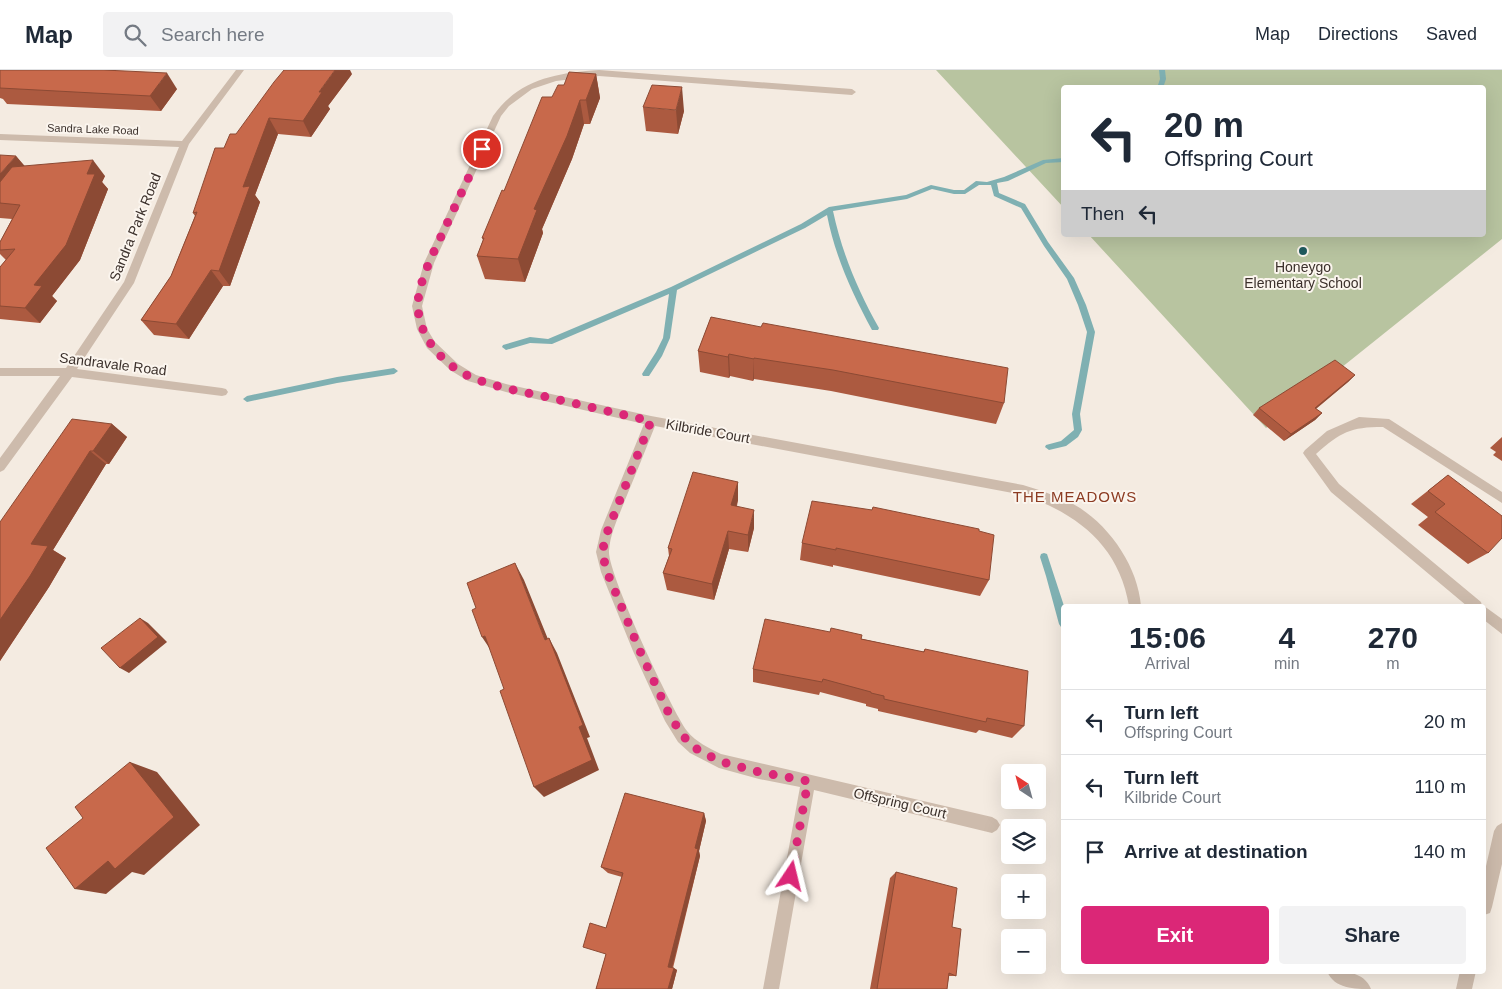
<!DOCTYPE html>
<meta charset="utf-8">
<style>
body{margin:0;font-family:Helvetica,sans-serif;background:#f2f2f3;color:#1f2937;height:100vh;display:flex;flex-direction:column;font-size:19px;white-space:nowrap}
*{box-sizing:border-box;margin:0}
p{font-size:16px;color:#747a83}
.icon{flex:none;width:28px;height:28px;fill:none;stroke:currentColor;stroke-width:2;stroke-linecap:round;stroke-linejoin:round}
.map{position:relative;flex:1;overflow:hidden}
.panel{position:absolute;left:1061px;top:534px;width:425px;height:370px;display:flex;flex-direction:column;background:#fff;border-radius:5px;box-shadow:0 5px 20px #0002}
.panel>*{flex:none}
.guide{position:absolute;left:1061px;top:15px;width:425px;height:152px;border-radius:5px;box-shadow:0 5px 20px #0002;background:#fff;color:#1f2937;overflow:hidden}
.needle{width:32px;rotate:324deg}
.controls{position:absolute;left:1001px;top:694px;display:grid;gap:10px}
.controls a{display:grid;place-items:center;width:45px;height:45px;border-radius:5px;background:#fff;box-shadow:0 5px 20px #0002;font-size:25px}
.pin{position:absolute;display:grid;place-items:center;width:42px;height:42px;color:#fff;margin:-21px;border:2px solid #fff;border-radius:50%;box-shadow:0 1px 5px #0007}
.me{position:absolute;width:55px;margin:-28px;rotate:10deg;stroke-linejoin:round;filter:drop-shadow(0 0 4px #0008)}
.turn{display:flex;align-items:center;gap:18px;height:105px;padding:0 20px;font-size:22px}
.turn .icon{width:65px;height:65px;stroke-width:2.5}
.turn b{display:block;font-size:35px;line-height:42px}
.then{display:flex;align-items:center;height:48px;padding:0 20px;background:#0003;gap:10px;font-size:19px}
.eta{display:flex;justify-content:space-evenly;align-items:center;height:85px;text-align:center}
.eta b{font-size:30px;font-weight:700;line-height:35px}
.action{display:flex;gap:10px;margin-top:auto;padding:10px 20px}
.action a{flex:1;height:58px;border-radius:5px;background:#db2777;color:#fff;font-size:20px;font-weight:700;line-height:58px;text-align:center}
.action a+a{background:#f2f2f3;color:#1f2937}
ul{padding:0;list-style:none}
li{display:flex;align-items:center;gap:15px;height:65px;padding:0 20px;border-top:1px solid #e0e1e3}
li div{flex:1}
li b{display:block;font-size:19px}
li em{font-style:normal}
header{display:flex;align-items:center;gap:30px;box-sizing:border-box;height:70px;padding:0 25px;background:#fff;border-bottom:1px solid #e0e1e3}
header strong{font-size:24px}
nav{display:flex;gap:28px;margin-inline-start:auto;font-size:18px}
.search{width:350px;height:45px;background:#f2f2f3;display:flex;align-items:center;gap:12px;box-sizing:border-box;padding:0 18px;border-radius:5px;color:#747a83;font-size:19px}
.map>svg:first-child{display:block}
.green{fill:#b8c4a0}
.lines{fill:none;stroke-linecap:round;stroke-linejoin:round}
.stream{fill:#7fb0b2;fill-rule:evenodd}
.service{fill:#cdbbac;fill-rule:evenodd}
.minor{fill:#cdbbac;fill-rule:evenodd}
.tertiary{fill:#cdbbac;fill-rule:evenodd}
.wall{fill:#ac5a40}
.shaded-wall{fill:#8c4a34}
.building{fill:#c8694b;stroke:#8c4a34}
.route{stroke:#db2777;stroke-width:9;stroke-dasharray:0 16.2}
.poi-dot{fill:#1f5a5e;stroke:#fbf5ee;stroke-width:2}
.labels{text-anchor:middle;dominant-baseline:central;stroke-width:4;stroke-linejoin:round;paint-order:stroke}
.far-street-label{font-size:11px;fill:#3b302b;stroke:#fbf5ee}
.street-label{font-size:14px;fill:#3b302b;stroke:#fbf5ee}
.poi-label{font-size:14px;fill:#3b302b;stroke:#fbf5ee}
.neighbourhood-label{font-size:15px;letter-spacing:1px;fill:#8c3b22;stroke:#fbf5ee}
</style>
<header>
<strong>Map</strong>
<div class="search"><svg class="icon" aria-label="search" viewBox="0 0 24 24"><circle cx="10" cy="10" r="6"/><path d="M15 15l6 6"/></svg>Search here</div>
<nav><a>Map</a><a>Directions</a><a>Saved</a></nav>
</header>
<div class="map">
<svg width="1502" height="919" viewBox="0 0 1502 919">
<rect width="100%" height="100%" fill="#f4ebe1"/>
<path class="green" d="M936 0H1502V169L1266 358 1089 165H1484V18H1064V138Z"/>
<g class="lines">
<path class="stream" d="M1159 0H1165L1166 9 1163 18H1157L1160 9Z
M1064 88V92L1046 93 1008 111 997 113 999 123 1025 134 1048 172 1074 208 1086 235 1095 262 1080 344 1082 360 1078 367 1066 376 1049 380 1045 377 1046 375 1061 371 1074 360 1072 344 1087 262 1078 235 1067 209 1044 176 1021 138 994 126 991 115H979L965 124H954L932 119 907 129 833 141C842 183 858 221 879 258L878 260H872C852 223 835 186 827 145L805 158 677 220 670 268 662 286 649 306H643L642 304 656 282 663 268 669 224 552 274 530 273 506 280 502 277 503 275 530 267 548 269 671 217 801 154 829 137 906 125 931 115 954 120H964L976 111 987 112 1004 107 1043 90Z
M394 298 398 301 394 304 337 313 247 332 243 329 247 326 337 307Z
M1044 483 1047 484 1048 487 1064 536V558L1061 557 1059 554 1046 506 1040 487 1041 484Z"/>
<path class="service" d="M1359 347 1389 349 1502 422V433L1383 357C1350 357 1341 362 1316 384L1339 414 1481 532 1482 536H1467L1331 422 1305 386 1303 383 1305 380 1327 361Z
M1483 536H1484L1502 549V564L1484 550Z"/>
<path class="minor" d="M236 0H244L189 74 134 213 77 299 222 318 226 319 228 322 226 325 222 326 72 307 4 400 0 402V388L60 306H0V298H66L124 212 179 77 0 70V64L182 71Z
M599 0 852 19 856 22 852 25 599 6 556 11 532 19 509 36 501 46 434 193 422 236 427 259 435 272 458 294 476 305 506 314 651 346 1023 415C1042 421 1062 427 1080 438 1112 459 1138 498 1141 536H1129C1119 476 1078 444 1023 425L655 356C645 381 635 406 625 430 619 446 610 463 609 481 607 502 672 641 687 661 696 672 709 678 721 684L992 747 997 750 1000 755 997 760 992 763 814 720 779 919H763L800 717 759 709 719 698 690 683 678 672 665 651 633 581 601 502 596 482 601 460 644 354 506 322 468 311 450 300 427 278 417 259 412 236 424 193 493 46C519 9 556 3 599 0Z
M1327 901C1343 901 1364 901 1371 919 1355 919 1334 919 1327 901Z"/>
<path class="tertiary" d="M1502 753V794L1492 837 1490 843 1484 845V805L1494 761 1497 756Z
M1460 901H1476L1472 919H1456Z"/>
</g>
<path class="wall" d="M0 0H116V1L177 19 161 41 7 34 3 29 0 28Z
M352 4 328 36 330 39 311 67 278 64 255 125 260 132 230 216H223L189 269 154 265 141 250 171 206 195 146 193 143 224 78 236 64Z
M596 4 600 28 590 54H584L572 89 542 159 543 163 525 212 485 209 477 186 483 170 482 168 504 121 552 27 564 15Z
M643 37 684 41 678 64 646 61Z
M16 86 24 96 105 106 102 112 108 119 80 190 52 226 57 231 40 253 0 249V197L6 190 0 184V172L12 149 0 148V133Z
M711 247 1004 333 996 354 831 321 754 309 753 311 730 306 729 308 700 302 698 281Z
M1355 305 1348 312 1316 339 1322 343 1315 350 1284 371 1253 345 1259 338Z
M112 354 127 367 109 394H106L53 480 66 488 49 517 0 591V452Z
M1502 367V391L1493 385 1496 382 1490 378Z
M1448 405 1488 483 1468 494 1418 455 1428 447 1411 434Z
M738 412V430L737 436 754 458 748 482 729 479 714 530 667 520 663 503 669 486 668 478Z
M979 461 989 510 980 526 833 495V497L800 490 802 473Z
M830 562 923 582 925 579 1024 656 1012 668 979 660 976 663 878 641V639L866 636V634L820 622 819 625 753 612V599Z
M704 743 706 751 699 781 700 786 673 898 677 900 672 919H596L606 884V858L622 807 608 803 601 797Z
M896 802 952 857 956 906H949L947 919H870L890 808Z"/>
<path class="shaded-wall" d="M335 0H350L352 4 328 36 330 39 311 67 303 51 319 22Z
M167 3 177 19 161 41 150 26Z
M596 4 600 28 590 54 586 30Z
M682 17 684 41 678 64 676 40Z
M580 30 584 54 572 89 542 159 543 163 525 212 518 189 534 139Z
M269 48 278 64 255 125 260 132 230 216 219 201 243 117Z
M16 86 30 102 0 126V104Z
M93 90 105 106 102 112 108 119 80 190 52 226 57 231 40 253 25 238 34 215Z
M211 200 223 216 189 269 176 254Z
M729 284 730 306 729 308 728 287Z
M754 288V309L753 311 754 289Z
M1355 305 1348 312 1308 345 1315 338Z
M1322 343 1315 350 1284 371 1291 364Z
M112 354 127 367 109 394 93 381Z
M90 381 106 394 53 480 66 488 49 517 0 591V550L31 474Z
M738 412V430L731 453V435Z
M754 440V458L748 482V465Z
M728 461 729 479 714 530 712 514Z
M515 493 524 510 554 584 545 570Z
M140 548 148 553 167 572 129 603 120 598Z
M485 566 492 582 482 567Z
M549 568 557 583 590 667 587 668 599 700 544 727 534 717Z
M130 692 157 702 200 755 144 805 132 802 106 824 75 819Z
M704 743 706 751 699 781 700 786 672 898 668 897 695 778Z
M674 898 677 900 672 919H668Z"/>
<path class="building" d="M0 0H104L167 3 150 26 0 18Z
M284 0H335L319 22H322L303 51 269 48 243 117 250 116 219 201 211 200 176 254 141 250 171 206 197 142 193 143 215 78H224L230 64H236L274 12Z
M569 2 596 4 586 30H580L567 66 534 139 537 140 518 189 477 186 484 168H482L502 120 504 121 542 27H552L558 15H564Z
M652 15 682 17 676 40 643 37Z
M0 85 16 86 0 104Z
M93 90 87 104H95L66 175 34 215 42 216 25 238 0 236V197L15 179 0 180V172L20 135 0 133V112L12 97Z
M711 247 761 257 763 253 1008 298 1004 333 833 300 754 288V289L729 284 728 287 698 281Z
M1335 290 1355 305 1315 338 1322 343 1291 364 1259 338Z
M72 349 112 354 93 381H90L31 474 48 476 30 506 0 550V452Z
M693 402 738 412 731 435 754 440 748 465 728 461 712 514 663 503 672 479 668 478Z
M1448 405 1502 446V468L1488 483 1435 442 1445 434 1428 421Z
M812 431 872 440 873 437 979 459V461L994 465 989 510 836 478V480L802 473Z
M515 493 545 570 549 568 583 655 579 657 592 690 534 717 500 621 504 619 485 566 482 567 472 540 476 538 467 513Z
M140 548 158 567 120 598 101 578Z
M765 549 830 562 831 558 862 565 861 569 924 582 925 579 1028 601 1024 656 987 648 986 652 884 629V626L871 623V622L823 609 822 612 753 599Z
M130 692 174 747 115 799 108 791 75 819 46 778 83 748 75 737Z
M625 723 704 743 695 778 698 779 668 897 674 898 668 919H596L606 884 583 877 590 853 606 858 623 803 601 797Z
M896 802 957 818 952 857 961 859 956 906 949 903 947 919H877Z"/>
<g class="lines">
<path class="route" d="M482 79C470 105 457 132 445 158 435 180 417 213 418 237 419 268 445 297 473 308 496 317 522 322 547 327 581 335 616 343 651 351L608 460 602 482 607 502 640 581 670 646 683 666 695 678 719 691 759 702 808 711 791 806"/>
</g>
<circle class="poi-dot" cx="1303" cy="181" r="5"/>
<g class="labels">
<g class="far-street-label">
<text transform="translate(93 59) rotate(2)">Sandra Lake Road</text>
</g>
<g class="street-label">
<text transform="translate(135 157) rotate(-68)">Sandra Park Road</text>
<text transform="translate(113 294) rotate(7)">Sandravale Road</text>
<text transform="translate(708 361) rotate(10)">Kilbride Court</text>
<text transform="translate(900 733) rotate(13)">Offspring Court</text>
</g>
<g class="poi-label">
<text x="1303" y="197">Honeygo<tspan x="1303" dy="16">Elementary School</tspan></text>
</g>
<g class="neighbourhood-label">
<text x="1075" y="426">THE MEADOWS</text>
</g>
</g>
</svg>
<div class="controls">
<a><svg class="needle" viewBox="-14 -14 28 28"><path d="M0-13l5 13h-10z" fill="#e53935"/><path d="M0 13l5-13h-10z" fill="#747a83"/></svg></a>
<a><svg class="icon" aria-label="layers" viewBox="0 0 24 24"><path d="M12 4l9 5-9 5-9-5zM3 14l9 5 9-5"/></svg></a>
<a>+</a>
<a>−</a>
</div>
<div class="pin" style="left:482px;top:79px;background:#d93025"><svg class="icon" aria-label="arrive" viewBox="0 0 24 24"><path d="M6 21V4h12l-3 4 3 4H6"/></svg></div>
<svg class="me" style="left:791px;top:806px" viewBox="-20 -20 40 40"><path d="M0-17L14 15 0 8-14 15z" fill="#db2777" stroke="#fff" stroke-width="4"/></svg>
<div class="guide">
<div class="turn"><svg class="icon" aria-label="left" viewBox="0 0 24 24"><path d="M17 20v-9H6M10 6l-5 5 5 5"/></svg><div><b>20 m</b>Offspring Court</div></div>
<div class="then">Then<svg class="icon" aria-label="left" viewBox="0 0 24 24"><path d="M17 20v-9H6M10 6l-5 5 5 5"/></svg></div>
</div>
<section class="panel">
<div class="eta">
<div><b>15:06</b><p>Arrival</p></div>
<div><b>4</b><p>min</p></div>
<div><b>270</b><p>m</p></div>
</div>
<ul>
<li><svg class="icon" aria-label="left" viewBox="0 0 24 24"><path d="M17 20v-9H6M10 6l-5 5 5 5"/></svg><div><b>Turn left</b><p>Offspring Court</p></div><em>20 m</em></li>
<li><svg class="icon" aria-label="left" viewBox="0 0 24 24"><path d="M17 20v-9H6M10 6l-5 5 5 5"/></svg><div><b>Turn left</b><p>Kilbride Court</p></div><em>110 m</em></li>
<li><svg class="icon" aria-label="arrive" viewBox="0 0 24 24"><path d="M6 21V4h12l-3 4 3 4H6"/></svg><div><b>Arrive at destination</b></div><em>140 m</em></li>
</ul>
<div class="action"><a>Exit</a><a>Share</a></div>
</section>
</div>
